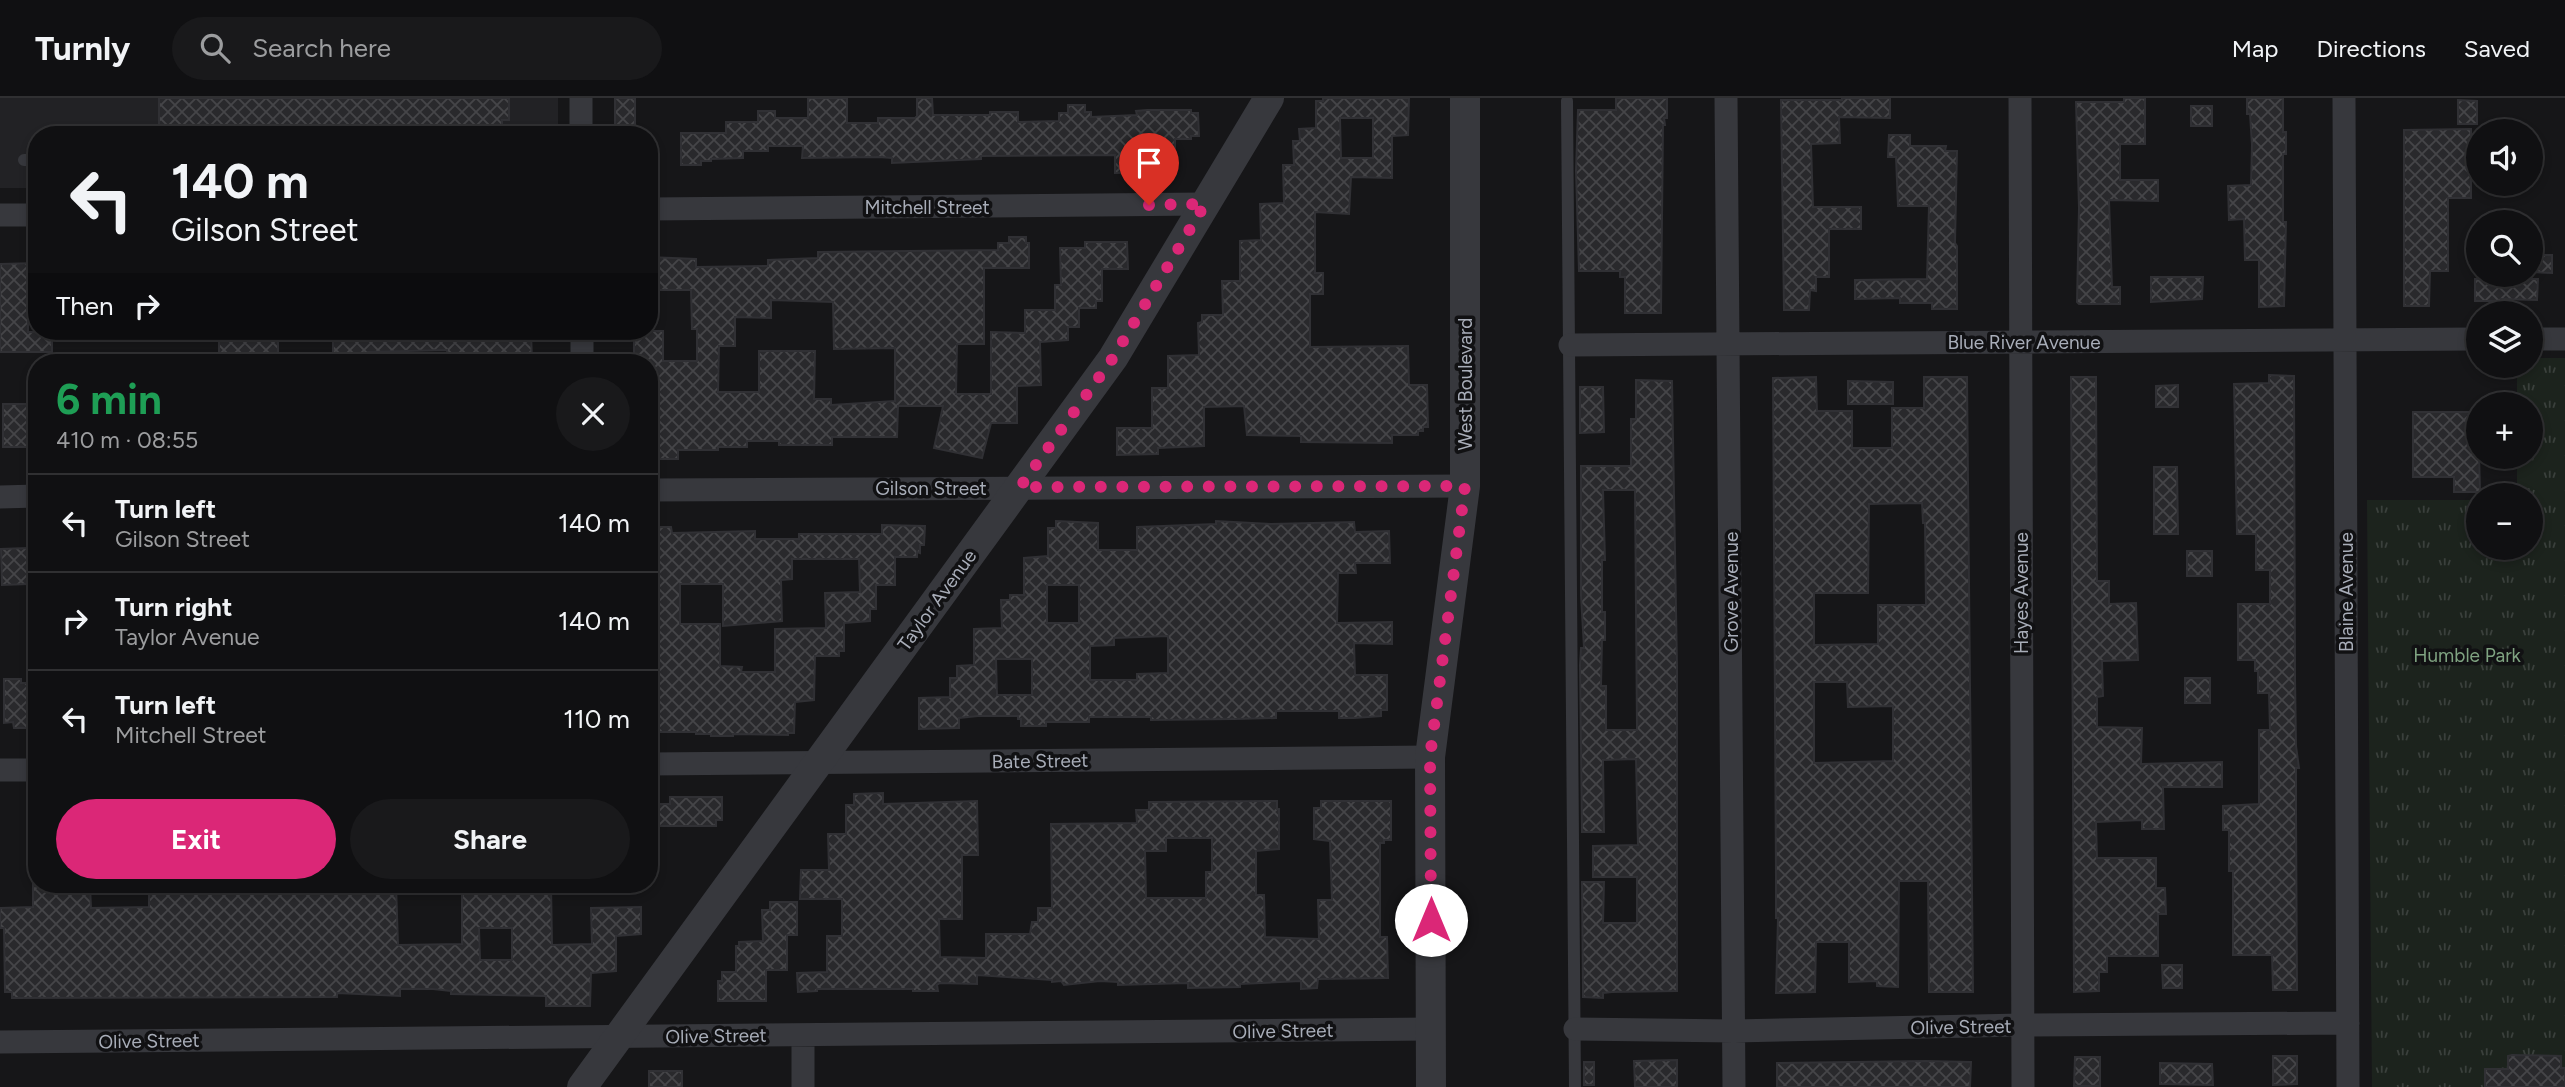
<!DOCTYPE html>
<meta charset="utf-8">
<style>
body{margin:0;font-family:Figtree,sans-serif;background:#19191b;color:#f1f3f6;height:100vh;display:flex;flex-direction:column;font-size:26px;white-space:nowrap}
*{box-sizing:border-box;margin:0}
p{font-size:23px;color:#9c9d9f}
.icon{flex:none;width:38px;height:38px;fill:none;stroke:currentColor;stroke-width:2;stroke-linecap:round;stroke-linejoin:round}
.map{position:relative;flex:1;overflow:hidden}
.side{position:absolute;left:28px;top:256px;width:630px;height:539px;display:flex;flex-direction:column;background:#101012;border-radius:28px;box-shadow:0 4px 10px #0003,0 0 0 2px #303032}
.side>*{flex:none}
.top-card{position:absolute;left:28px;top:28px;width:630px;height:214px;border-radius:28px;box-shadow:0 4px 10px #0003,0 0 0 2px #303032;background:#101012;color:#f1f3f6;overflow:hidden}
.buttons{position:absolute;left:2466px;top:21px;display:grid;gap:14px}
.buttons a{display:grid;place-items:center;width:77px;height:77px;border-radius:50%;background:#101012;box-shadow:0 4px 10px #0003,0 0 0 2px #303032;font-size:35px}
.pin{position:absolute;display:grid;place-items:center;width:60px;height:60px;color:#fff;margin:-72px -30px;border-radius:50% 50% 50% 0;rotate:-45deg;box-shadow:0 0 7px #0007}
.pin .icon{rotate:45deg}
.me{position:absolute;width:77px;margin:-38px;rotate:0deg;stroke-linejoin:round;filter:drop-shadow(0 0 5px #0008)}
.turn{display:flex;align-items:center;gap:24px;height:147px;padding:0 28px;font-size:32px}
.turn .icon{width:91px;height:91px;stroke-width:2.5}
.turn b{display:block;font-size:49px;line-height:60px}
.then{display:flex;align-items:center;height:66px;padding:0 28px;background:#0003;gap:14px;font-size:26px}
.round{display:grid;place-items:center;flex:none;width:74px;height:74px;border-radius:37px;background:#19191b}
.head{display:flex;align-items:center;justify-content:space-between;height:119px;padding:0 28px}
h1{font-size:42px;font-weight:700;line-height:52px;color:#1e9e55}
.cta{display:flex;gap:14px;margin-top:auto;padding:14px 28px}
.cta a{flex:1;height:80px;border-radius:42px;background:#db2777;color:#fff;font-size:28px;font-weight:700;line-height:80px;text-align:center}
.cta a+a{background:#19191b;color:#f1f3f6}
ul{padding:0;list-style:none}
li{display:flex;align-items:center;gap:21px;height:98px;padding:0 28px;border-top:2px solid #303032}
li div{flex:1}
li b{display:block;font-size:26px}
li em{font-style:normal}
header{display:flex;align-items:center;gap:42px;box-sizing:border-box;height:98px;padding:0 35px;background:#101012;border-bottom:2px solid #303032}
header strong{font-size:33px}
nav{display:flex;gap:38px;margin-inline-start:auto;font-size:24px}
.search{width:490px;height:63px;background:#19191b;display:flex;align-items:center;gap:18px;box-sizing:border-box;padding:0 24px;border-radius:38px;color:#9c9d9f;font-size:26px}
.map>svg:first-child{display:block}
.built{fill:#222225}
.park{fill:url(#park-tufts)}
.building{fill:url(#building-cross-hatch);stroke:#303034;stroke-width:2;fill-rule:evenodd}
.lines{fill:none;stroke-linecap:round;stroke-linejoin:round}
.service{stroke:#37383d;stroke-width:12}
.minor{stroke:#37383d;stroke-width:23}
.tertiary{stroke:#37383d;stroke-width:30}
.route{stroke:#db2777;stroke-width:12;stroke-dasharray:0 21.6}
.labels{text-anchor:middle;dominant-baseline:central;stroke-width:7;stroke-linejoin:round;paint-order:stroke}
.street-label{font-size:19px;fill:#a8adb8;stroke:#111113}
.park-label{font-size:19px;fill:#7fa381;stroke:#111113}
</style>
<header>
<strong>Turnly</strong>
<div class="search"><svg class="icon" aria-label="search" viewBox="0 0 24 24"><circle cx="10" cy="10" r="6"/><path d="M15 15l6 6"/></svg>Search here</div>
<nav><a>Map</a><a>Directions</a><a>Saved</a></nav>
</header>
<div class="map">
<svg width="2565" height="989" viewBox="0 0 2565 989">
<defs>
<pattern id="park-tufts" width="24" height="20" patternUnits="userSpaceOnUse" patternTransform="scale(1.75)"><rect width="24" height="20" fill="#1c231d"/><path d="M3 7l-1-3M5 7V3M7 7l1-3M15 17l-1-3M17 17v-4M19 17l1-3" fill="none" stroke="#3a403c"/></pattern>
<pattern id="building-cross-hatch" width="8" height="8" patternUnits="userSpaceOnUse" patternTransform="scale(1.75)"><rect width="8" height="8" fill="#29292c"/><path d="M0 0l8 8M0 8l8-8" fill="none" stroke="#454548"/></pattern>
</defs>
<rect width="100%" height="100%" fill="#161618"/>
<path class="built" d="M0 0H558V37H37V90H0Z"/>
<path class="park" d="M2531 260H2565V989H2372L2367 402H2478V450H2530V397H2517V359H2530V306H2517V268H2530Z"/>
<path class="building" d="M159 0H509V22H502V33H492V35L159 37Z
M615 0H635V37H615Z
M808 0H847V25H878V20H915L917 18V0H932L933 17H990V14H1018V24L1059 23V15H1068V7H1085V14H1091V19L1137 17 1136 13 1147 12H1191V15H1198L1199 38H1191V41H1175V63H1172V74L1115 75V57L981 58V61L892 65V60L879 59 802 60 803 48H768V53H743V60L711 61V63H701V67H681V35H726V24H758V13H775V20H808Z
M1323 0H1409L1408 37 1392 38V80L1351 79 1349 116 1315 114V175H1323V196H1310V249L1408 248 1409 287H1427L1428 329H1423V333H1418V337H1392V345L1301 344V338L1247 337 1244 308 1204 309V348L1158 350V356L1117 357V330H1152V290H1168V258L1199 257 1198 225 1202 224V217H1223L1222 183H1240V143L1261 142 1260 106 1284 105 1283 67H1294L1293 43H1300L1299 31 1316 30V3H1323ZM1340 20H1373V60H1341Z
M1616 0H1667V20H1664L1665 27H1663L1661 215H1625V179H1620V173H1579L1576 73 1578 12H1616Z
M1842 0H1890V20L1839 19 1840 45 1811 46 1813 109H1861V131H1829V179H1816V193L1810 192 1809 212H1784L1781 2H1842Z
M2124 0H2145V46H2120V82H2158V103L2109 102 2112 189H2120V206H2079L2077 204 2079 110 2076 4H2124Z
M2247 0H2283V34H2286V56H2283V124H2286L2284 208 2259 209V162H2245L2244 121 2229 122 2228 88 2251 87 2252 47 2250 16H2247Z
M2458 2 2477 3V26H2458Z
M2191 8H2212V28H2191Z
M2471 31V100H2448V173H2430L2429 208H2404V32Z
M1889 37H1910V48H1946L1945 53H1957L1955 145 1957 148V211H1932V205H1900V200L1855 201V182L1927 181 1929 108H1898L1896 59H1888Z
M1009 139H1026V145H1029V170H984V246H957L956 296H991V234L1025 235V212H1055V187H1061L1060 150H1085V144H1127L1128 171H1102V203H1096V210H1079V229H1068V242L1040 244 1041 287 1017 288V325H991L982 360 934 350 943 308H898L897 339H832V347H779V343H747V349H718V352H678V361H657V354H649V264H634V233H663V263H697V231H692L691 192H649V159L696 161V169L768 168V162L818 160V154L998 152V145H1009ZM771 202 833 204 834 251 895 250V303L831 307V301H814L815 253H759V294H718L719 248H735V219L771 220Z
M2530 157H2552V175L2530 174Z
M37 165V198H28V234H52V254H0V166Z
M2151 179H2203L2202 201 2151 204Z
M2475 181H2538L2537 202 2501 201V203H2475Z
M219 233 278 234V255H219Z
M333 233H531L532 264H448L447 252 368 254V264H333Z
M2269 277 2294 278 2295 579 2296 648 2299 670H2296V712L2297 892H2273L2272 857H2233V773H2229V732H2223V708L2259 706V632H2270L2269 595H2258V573H2255V562H2238V506H2270V472H2256V436H2237L2234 286 2269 285Z
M1816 279 1817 313H1852V350H1892V310H1924V279H1967L1973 894H1929L1928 783H1899L1898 889 1877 888V883L1849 884V844H1816L1815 894 1776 895 1778 820H1776V781L1773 280ZM1922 405 1923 425H1925L1926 507H1878V546L1814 547V495H1868L1869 406ZM1814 584H1847L1848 609 1893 608V663L1814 665Z
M2071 279H2096L2097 483H2109V506L2136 505 2138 562 2102 563 2103 598 2097 599V629L2142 630 2141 666 2222 664V689H2163L2164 731H2142V722L2096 724 2097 760H2156V790H2165L2166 816H2158V858H2107V874H2099V893L2074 894V892Z
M1636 282 1672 283 1677 567V893L1612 894 1603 895V900L1583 899 1582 784H1604L1603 825H1637V779H1593V748L1638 747 1636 661 1603 662 1604 734H1582L1580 567 1581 550H1584L1581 498V368H1631V321H1636ZM1603 392H1635L1637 632H1606V588H1601L1602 542H1605V514H1602V462H1605Z
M1848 283 1893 284V306H1848Z
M2178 287V309H2156V288Z
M1580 289H1603L1604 334 1580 335Z
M3 306H33V349H3Z
M2413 314H2478L2480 394H2454V379H2413Z
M2154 369H2177L2178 436H2154Z
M1056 423 1098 425V452H1137V429L1216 426V423L1271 426 1354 424 1355 434 1389 433 1390 465H1355L1356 475H1338L1337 525 1392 524V546L1354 545 1355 577H1387V612H1381V618L1354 620H1339V613H1276V620L1234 621 1151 622V619H1089V624H1046V628H1021V621H1018V618H978L959 620V630L919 631V600L950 599V580H957V568L974 567V531L1002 530 1001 502H1010V497H1024V460L1048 458V430H1056ZM1047 487H1079V525H1047ZM1168 538V575L1137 576V582H1090V548L1114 547V540ZM996 561H1032V597H997Z
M882 427 925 428 924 447H920V455L917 454V459H895V487H876V511H870V523L844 525V553H839V558H815L814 602 795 604 794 635H788V637L733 636V638H711V636H696V634H649V429H671L672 435 755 433V441H799V436H882ZM792 461H859L860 494 825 495 826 530 775 531V574H741L742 569 720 568V526H680V486H723V528L782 523 781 482 792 481Z
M27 450 28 486 2 487 1 451Z
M2187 453H2212V478H2187Z
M2185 580H2210V605H2185Z
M4 581H21V585H31L30 630H14L13 624 4 625Z
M883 695V706L977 703 978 757H962V821H939L940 859 986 860V836H1030L1032 824H1038V810H1052L1051 726 1137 725 1136 712H1149V704L1277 703V711H1279V751L1256 753V797H1264L1265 839 1319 841 1318 802H1332L1330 743 1314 741V710H1321V703H1391V742H1384V745H1380V839H1387L1388 880 1318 881 1317 890 1301 891V883L1240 886V889L1188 890V885L1118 887V884L1100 883 1064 887 1061 883 1052 884V882L977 877V886L940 885 937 887 938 893H913V891H817V893L798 894 797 875 827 874V838H842V801H800L801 772H829L828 736H846V707H854V696ZM1166 740H1212V774H1206V800H1146L1145 753H1166Z
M670 699H722V722H716V728H649V706H670Z
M33 786H90L91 810 149 809V786L236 789V786H396L398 847 462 846V786H551L552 847 592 846 591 810 641 809V836L616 838V873L591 875 590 908H546V898L451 896V893L433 891H400V898L337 895V899L12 900V894H5L4 830H0V810L33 809ZM479 830H512V862H480Z
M770 804H797V837H787V872H766V903H718V883H722V874H736V848H739V844L763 843 762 812H770Z
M2162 867H2182V890H2163Z
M2512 957 2561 958V970H2565V989H2485V971H2508V958Z
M2273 958H2297V986L2273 987Z
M2075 959H2100V988H2074Z
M1677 962V989H1635L1634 963Z
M1926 963 1971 964 1970 989H1777V965Z
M1584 964H1594V987H1584Z
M2160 965 2212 966 2213 987 2160 986Z
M649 973H682V989H649Z"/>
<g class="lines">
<path class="service" d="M1567 3 1575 989
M24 62H37"/>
<path class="minor" d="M581 0V37
M1726 0 1734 989
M2020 0 2023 989
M2344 0 2348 989
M649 111 1204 106
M0 117H37
M582 233V264
M2530 241H2565
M1570 247 2478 241
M649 392 1465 388
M0 399 37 398
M649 666 1430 659
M0 672H37
M1575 931 1734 933 2022 927 2348 925
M803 937V989
M0 944 1431 931"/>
<path class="tertiary" d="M582 989 1113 260 1269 0
M1431 989 1430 659 1465 388V0"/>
</g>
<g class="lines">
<path class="route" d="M1149 107 1205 106 1113 260 1020 389 1465 388 1430 659 1431 822"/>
</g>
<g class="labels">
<g class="street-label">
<text x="927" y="109">Mitchell Street</text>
<text x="2024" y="244">Blue River Avenue</text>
<text transform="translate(1465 286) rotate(-90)">West Boulevard</text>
<text x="931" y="390">Gilson Street</text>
<text transform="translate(1731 494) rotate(-90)">Grove Avenue</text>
<text transform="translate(2346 494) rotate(-90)">Blaine Avenue</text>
<text transform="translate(2021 495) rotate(-90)">Hayes Avenue</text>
<text transform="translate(937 502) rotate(-54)">Taylor Avenue</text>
<text transform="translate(1040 663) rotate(-1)">Bate Street</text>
<text transform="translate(1961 929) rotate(-1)">Olive Street</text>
<text transform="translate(1283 933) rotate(-1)">Olive Street</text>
<text transform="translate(716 938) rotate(-1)">Olive Street</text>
<text transform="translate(149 943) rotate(-1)">Olive Street</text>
</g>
<g class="park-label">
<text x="2467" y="557">Humble Park</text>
</g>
</g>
</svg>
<div class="buttons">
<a><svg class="icon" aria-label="sound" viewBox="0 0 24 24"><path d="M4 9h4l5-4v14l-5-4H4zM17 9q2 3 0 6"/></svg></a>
<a><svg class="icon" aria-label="search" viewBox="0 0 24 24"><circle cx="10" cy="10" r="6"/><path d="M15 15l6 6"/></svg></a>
<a><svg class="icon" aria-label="layers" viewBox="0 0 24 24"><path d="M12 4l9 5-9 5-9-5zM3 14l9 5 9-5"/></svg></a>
<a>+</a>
<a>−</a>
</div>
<div class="pin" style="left:1149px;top:107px;background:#d93025"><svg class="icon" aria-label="arrive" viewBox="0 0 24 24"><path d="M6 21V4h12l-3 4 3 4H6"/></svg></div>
<svg class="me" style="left:1431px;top:822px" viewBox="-20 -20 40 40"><circle r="19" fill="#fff"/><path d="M0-13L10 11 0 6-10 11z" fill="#db2777"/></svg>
<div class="top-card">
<div class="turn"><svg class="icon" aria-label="left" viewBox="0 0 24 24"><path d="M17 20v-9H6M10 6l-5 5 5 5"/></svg><div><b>140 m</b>Gilson Street</div></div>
<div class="then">Then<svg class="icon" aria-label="right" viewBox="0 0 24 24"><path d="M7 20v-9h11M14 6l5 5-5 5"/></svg></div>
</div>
<section class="side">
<div class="head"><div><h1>6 min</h1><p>410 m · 08:55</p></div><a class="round"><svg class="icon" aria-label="close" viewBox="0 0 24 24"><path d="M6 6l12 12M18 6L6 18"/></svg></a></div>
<ul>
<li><svg class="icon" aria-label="left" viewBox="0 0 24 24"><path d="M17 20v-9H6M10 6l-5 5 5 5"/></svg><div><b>Turn left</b><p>Gilson Street</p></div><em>140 m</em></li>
<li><svg class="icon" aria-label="right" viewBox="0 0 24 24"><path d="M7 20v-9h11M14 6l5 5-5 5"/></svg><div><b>Turn right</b><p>Taylor Avenue</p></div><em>140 m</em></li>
<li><svg class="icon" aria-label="left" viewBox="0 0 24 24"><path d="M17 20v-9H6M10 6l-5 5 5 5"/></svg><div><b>Turn left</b><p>Mitchell Street</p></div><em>110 m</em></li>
</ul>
<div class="cta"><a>Exit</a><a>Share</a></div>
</section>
</div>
